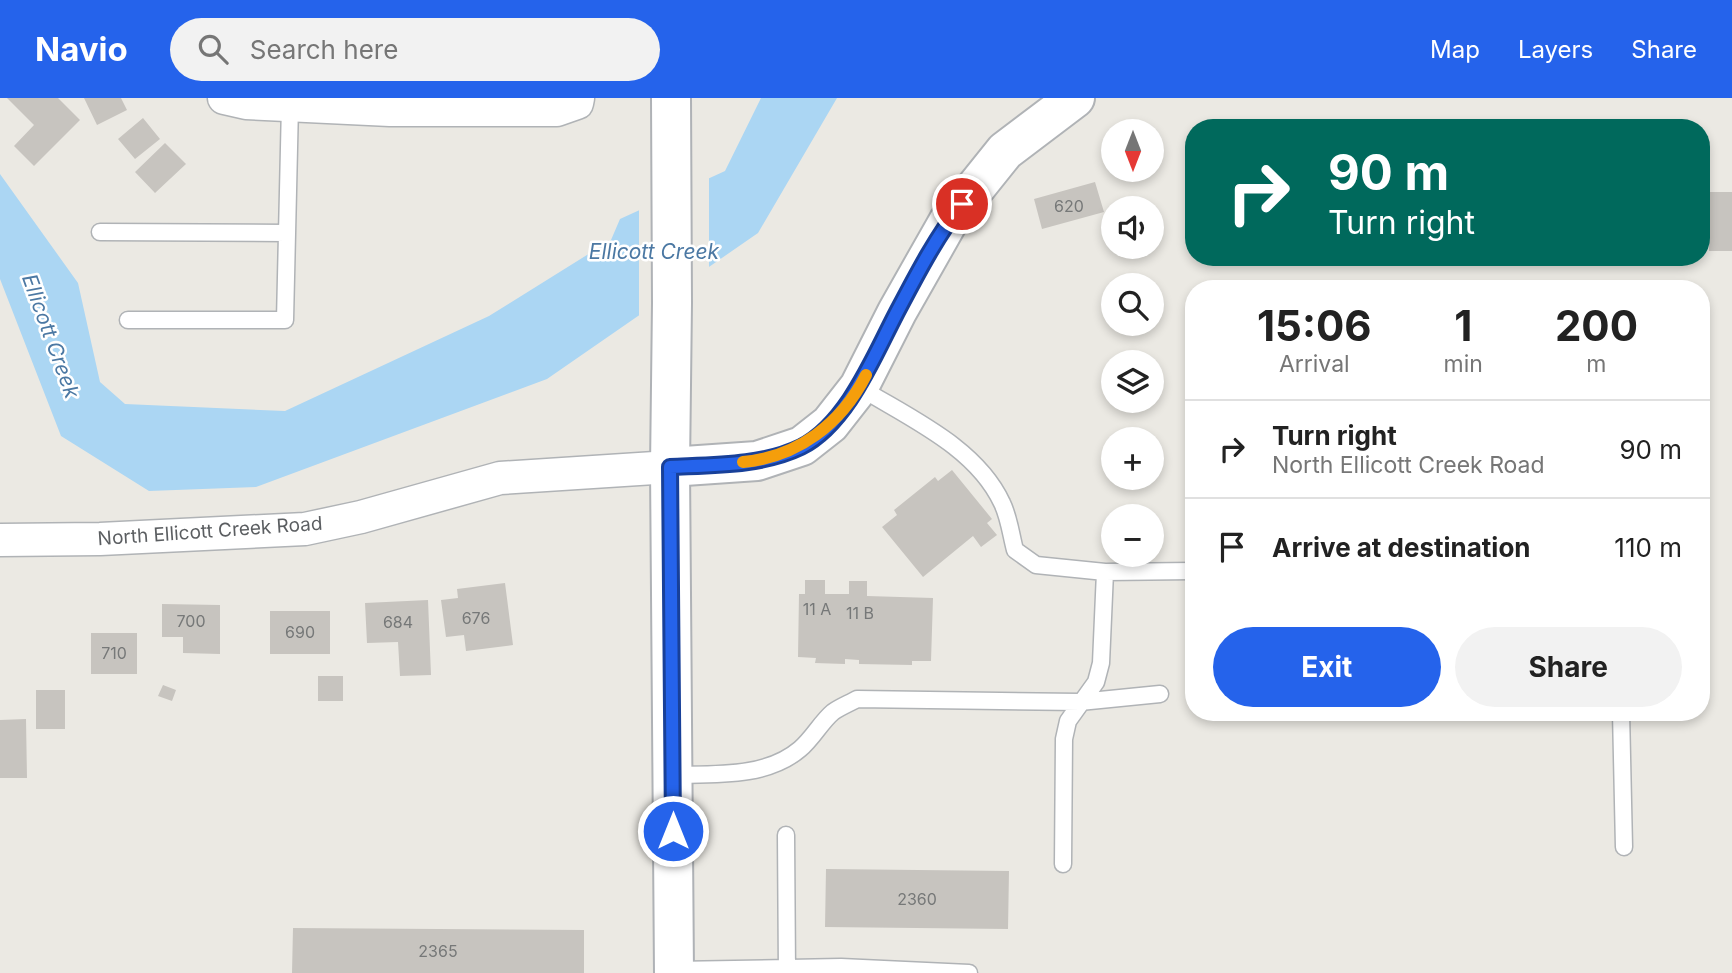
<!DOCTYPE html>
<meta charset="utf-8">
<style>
body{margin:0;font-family:Inter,sans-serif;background:#f2f2f2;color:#222;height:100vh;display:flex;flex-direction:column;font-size:26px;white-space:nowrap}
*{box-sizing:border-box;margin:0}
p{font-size:23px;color:#767676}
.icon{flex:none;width:38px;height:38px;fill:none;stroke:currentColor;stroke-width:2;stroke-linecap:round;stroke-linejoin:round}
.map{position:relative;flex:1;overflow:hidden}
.panel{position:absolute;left:1185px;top:182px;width:525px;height:441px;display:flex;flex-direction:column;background:#fff;border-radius:28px;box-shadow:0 4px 10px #0003}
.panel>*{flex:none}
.guide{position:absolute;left:1185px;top:21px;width:525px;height:147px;border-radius:28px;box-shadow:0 4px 10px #0003;background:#00695c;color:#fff;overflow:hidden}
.needle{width:46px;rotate:180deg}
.buttons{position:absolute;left:1101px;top:21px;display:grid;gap:14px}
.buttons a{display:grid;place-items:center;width:63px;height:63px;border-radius:50%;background:#fff;box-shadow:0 4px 10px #0003;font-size:35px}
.pin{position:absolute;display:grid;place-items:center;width:60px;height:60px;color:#fff;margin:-30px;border:4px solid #fff;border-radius:50%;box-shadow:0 2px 7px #0007}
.me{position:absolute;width:77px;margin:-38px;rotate:0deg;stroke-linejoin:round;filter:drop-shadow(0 0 5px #0008)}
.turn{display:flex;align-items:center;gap:24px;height:147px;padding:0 28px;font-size:32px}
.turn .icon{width:91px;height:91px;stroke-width:2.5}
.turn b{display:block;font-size:49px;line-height:60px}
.eta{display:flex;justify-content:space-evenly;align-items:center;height:119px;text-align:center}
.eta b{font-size:42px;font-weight:700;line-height:49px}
.action{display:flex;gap:14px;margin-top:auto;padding:14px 28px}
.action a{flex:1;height:80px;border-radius:42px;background:#2563eb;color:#fff;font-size:28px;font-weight:700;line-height:80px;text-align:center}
.action a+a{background:#f2f2f2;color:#222}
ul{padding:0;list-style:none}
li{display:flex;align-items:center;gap:21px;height:98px;padding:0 28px;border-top:2px solid #e0e0e0}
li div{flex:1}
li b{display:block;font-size:26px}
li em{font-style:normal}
header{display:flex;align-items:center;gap:42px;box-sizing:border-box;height:98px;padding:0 35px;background:#2563eb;color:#fff}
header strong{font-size:33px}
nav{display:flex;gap:38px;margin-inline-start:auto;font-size:24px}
.search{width:490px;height:63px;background:#f2f2f2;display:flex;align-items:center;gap:18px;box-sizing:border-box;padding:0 24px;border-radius:38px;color:#767676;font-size:26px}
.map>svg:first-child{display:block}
.water{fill:#abd6f3}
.pier{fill:#ebe9e3}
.building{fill:#c7c4bf}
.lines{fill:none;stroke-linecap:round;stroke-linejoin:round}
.service-casing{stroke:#b0b3b6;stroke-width:19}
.minor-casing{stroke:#b0b3b6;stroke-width:35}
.tertiary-casing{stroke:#b0b3b6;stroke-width:42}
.secondary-casing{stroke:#afb2b6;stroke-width:42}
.service{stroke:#fff;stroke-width:16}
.minor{stroke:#fff;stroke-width:32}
.tertiary{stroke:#fff;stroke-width:38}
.secondary{stroke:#fff;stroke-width:38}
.route-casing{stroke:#184099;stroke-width:18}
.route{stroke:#2563eb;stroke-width:12}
.slow{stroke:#f59e0b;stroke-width:12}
.labels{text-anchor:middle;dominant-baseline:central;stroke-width:5;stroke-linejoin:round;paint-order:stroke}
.number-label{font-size:16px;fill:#767878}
.street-label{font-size:19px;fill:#5b5e61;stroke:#fff}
.water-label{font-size:21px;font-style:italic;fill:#4b78a3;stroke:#fff}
</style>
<header>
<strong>Navio</strong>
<div class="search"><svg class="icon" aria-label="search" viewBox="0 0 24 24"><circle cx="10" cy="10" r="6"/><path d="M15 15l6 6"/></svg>Search here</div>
<nav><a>Map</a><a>Layers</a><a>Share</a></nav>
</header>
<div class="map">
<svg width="1732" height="875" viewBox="0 0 1732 875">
<rect width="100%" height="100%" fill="#ebe9e3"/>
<path class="water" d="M761 0H837L758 135 547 281 256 389 149 393 61 338 0 181V76L78 185 100 284 125 306 285 313 489 218 611 142 620 121 725 73Z"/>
<path class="pier" d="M709 77V173L639 222V108Z"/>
<path class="building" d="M7 0H58L80 22 34 68 14 48 34 27Z
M84 0H121L127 12 97 27Z
M143 20 160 41 135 61 118 41Z
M165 45 186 66 155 95 135 74Z
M1095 84 1104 114 1042 131 1034 101Z
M1709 94H1732V153H1709Z
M952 372 992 421 987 425 997 437 981 449 973 438 923 479 882 429 897 417 894 412 935 379 938 383Z
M805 482H825V496H849V483H867V498L933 500 931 563H912V567L859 566V562L845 561V566L815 565 816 560 798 559 799 496H805Z
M505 485 513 547 466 553 464 537 446 539 441 502 458 500 457 491Z
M428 502 431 577 400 578 398 544 367 545 365 505Z
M162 506 220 507V556L183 555V539H162Z
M270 513H330V556H270Z
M91 535H137V576H91Z
M318 578H343V603H318Z
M163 587 176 592 172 603 158 598Z
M36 592H65V631H36Z
M26 621 27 680H0V622Z
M826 771 1009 773 1008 831 825 829Z
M293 830 584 832V875H292Z"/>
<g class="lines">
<defs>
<path id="service" d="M100 134 287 135
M128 222H285L290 7
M859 289C909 320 976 349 1002 405 1009 419 1011 437 1015 452L1036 467 1105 474 1194 473
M1621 614 1624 749
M673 677C714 676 766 680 800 651 813 640 821 624 833 614 840 609 850 605 857 601L1080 604 1160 596
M786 737 787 875
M1063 766 1064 641 1068 623 1096 584 1101 565 1105 474
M674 872 841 869 969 875"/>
<path id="minor" d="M224 0 246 5 390 12H557L577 5 578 0
M0 442 100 441 305 431 361 419 500 380 670 369"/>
<path id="tertiary" d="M670 369 757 363 802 348 830 326 859 289 897 214 948 124 1005 53 1075 0"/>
<path id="secondary" d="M671 0 672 205 670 369 674 875"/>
</defs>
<use href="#service" class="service-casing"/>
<use href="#minor" class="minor-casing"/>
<use href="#tertiary" class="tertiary-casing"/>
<use href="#secondary" class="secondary-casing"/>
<use href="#service" class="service"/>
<use href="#minor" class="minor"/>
<use href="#tertiary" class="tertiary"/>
<use href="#secondary" class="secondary"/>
</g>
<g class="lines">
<defs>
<path id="route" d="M673 733 670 369C713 367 762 368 801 349 847 326 874 258 896 216 916 178 936 139 962 106"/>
</defs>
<use href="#route" class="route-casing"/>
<use href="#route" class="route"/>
<path class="slow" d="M743 364C798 359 841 326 866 277"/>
</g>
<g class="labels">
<g class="number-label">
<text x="1069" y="108">620</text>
<text x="817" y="511">11 A</text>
<text x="860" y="515">11 B</text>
<text x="476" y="520">676</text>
<text x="191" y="523">700</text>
<text x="398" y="524">684</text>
<text x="300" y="534">690</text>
<text x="114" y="555">710</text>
<text x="917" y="801">2360</text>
<text x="438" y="853">2365</text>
</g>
<g class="street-label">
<text transform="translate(210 433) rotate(-4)">North Ellicott Creek Road</text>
</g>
<g class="water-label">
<text x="654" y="153">Ellicott Creek</text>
<text transform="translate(51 238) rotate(70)">Ellicott Creek</text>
</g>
</g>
</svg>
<div class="buttons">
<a><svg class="needle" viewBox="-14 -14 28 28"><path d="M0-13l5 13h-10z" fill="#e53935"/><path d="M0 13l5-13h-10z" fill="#767676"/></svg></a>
<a><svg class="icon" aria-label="sound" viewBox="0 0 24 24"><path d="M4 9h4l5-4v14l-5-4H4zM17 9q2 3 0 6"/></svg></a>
<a><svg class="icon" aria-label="search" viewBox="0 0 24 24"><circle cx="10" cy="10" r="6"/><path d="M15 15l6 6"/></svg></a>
<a><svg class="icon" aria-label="layers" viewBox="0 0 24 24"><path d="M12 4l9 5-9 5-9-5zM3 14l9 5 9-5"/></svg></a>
<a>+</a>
<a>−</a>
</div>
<div class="pin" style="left:962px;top:106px;background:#d93025"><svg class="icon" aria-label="arrive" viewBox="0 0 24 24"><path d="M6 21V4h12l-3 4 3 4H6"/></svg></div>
<svg class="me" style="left:673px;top:733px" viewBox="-20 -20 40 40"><circle r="17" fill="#2563eb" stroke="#fff" stroke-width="3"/><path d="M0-11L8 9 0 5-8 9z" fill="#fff"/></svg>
<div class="guide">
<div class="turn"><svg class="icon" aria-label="right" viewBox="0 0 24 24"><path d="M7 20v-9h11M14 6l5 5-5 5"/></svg><div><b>90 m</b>Turn right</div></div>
</div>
<section class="panel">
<div class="eta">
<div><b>15:06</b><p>Arrival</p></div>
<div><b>1</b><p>min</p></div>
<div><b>200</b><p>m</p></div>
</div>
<ul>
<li><svg class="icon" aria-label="right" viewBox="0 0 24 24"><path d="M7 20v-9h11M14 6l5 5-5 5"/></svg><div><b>Turn right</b><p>North Ellicott Creek Road</p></div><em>90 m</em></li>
<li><svg class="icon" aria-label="arrive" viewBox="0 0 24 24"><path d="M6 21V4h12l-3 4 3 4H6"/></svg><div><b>Arrive at destination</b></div><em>110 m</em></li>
</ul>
<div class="action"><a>Exit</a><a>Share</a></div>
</section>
</div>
